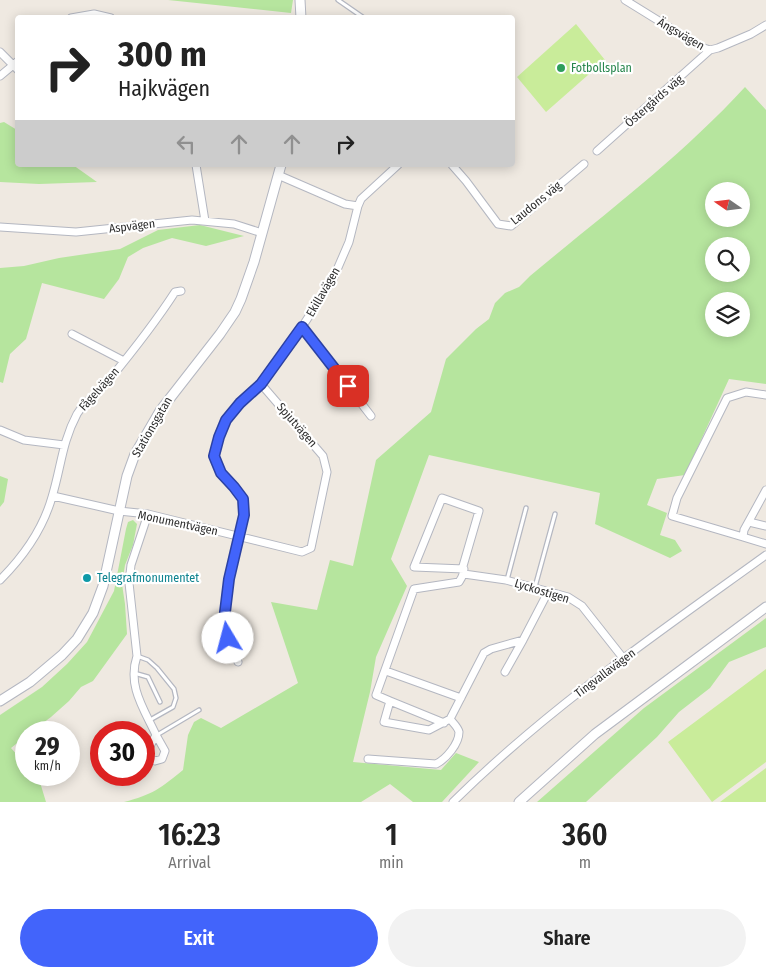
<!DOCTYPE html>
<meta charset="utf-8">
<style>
body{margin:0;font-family:"Fira Sans Condensed",sans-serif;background:#f2f2f2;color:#222;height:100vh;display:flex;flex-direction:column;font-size:19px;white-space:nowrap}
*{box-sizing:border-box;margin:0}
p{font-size:16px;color:#767676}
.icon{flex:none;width:28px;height:28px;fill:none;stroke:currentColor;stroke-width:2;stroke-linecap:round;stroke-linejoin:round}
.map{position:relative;height:802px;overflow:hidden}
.sheet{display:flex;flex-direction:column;background:#fff;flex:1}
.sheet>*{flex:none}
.hud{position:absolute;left:15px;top:15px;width:500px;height:152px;border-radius:5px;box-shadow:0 2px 12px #0003;background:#fff;color:#222;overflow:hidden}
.needle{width:32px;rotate:284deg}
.tools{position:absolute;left:705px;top:182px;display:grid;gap:10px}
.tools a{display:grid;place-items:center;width:45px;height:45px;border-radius:50%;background:#fff;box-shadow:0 2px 12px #0003;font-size:25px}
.speed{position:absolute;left:15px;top:721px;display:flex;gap:10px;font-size:25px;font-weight:700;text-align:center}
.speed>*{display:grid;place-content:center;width:65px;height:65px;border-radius:50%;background:#fff;box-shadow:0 2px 12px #0003;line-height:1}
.speed small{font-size:12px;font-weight:400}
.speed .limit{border:8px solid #d22;background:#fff;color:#111}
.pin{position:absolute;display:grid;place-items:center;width:42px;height:42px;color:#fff;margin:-21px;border-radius:10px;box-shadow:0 2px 8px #0006}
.me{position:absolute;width:55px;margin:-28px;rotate:352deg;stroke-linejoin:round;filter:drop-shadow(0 0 4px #0008)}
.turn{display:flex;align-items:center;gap:18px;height:105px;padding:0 20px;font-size:22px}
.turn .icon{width:65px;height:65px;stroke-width:2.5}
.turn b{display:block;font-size:35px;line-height:42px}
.lanes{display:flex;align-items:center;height:48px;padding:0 20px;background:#0003;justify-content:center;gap:25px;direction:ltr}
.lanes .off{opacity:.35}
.eta{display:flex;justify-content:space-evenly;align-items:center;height:85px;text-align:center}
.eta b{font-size:30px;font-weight:600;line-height:35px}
.primary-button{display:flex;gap:10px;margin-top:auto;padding:10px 20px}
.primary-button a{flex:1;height:58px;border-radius:30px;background:#4264fb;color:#fff;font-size:20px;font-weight:600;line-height:58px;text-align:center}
.primary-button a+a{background:#f2f2f2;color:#222}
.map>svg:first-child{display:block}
.green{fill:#b6e59e;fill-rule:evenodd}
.pitch{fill:#c9ec9a}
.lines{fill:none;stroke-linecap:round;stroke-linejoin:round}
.lane-casing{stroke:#b4b7c1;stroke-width:5.5}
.street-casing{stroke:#b4b7c1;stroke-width:9}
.secondary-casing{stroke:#b4b7c1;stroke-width:11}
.lane{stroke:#fff;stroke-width:3}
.street{stroke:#fff;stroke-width:7}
.secondary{stroke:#fff;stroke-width:9}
.route-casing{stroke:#2b41a3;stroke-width:12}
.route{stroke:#4264fb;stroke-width:9}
.leisure-dot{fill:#2e9e5b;stroke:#fff;stroke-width:2}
.culture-dot{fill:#0f9aa8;stroke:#fff;stroke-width:2}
.labels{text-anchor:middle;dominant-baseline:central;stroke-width:4.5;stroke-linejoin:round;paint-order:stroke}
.street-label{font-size:12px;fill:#2e2e2e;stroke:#fff}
.leisure-label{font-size:12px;fill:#27864d;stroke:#fff;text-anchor:start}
.culture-label{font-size:12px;fill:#0d838f;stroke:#fff;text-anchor:start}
</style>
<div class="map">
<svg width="766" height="802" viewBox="0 0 766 802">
<rect width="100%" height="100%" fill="#efe9e1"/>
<path class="green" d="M168 0H293L291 13Z
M745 87 766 110V384L729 379 685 475 657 479 647 505 667 513 660 535 675 540 682 551 670 558 595 524 600 493 429 455 391 559 407 586 376 657 370 692 353 762 441 770 456 753 479 762 442 802H413L390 784 361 802H124C152 795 161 788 183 770L188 735 194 722 201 718 221 728 298 683 271 602 317 610 330 560 353 566 376 460 431 412 446 359 476 329 489 319 495 303 505 293 519 287 530 276C603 215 681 157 745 87ZM714 191H741V219H714ZM714 246H741V274H714ZM714 301H741V329H714Z
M4 122 17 130 18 165H73L97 182 39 184 0 182V123Z
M200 225 244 236 206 246 172 238 143 248 128 257 119 279 104 299 42 283 26 339 10 354 3 383 0 382V268L24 266 59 258 120 249 158 230Z
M0 476 8 479 4 502 0 507Z
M133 520 137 524 133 545 125 565 122 584 125 604 127 634 93 681 81 687 69 701 51 717 31 732H26V736L11 748 26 765V775H35L39 779 46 802H0V715L42 687 67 664 87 642 114 591 126 529 128 522Z
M766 618V647L729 662 710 688 679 712 657 737 586 802H537L644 708Z"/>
<path class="pitch" d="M576 24 605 60 546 112 517 77Z
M766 669V762L712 802 668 742Z
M766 768V802H720Z"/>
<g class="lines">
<defs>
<path id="lane" d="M338 0 364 18
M507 580 526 508
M535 587 555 514
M137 656 148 660 157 668 174 689 176 698 173 707 150 720
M134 673 148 677 160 702
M157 735 199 710"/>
<path id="street" d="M625 0 701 47 710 50 718 48 751 34 766 25
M71 18 94 14 111 18
M0 52 18 70
M0 76 18 61
M597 151 710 50
M196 165 205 221
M452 165 466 181 498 224 511 226 584 164
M358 206 361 199 398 165
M0 227 76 232 192 220 234 224 262 233
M302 327 371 416
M72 334 124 361
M0 430 24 440 64 445
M766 490 744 530 743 537 766 544
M53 496 119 511 148 514 302 552 311 548 327 472 323 456 261 384
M148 514 131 565 129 583 137 656C127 686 144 709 156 735 152 743 146 749 150 758L155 761 162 759 165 751 156 735
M749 522 766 526
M743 537 672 516 677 498 727 398 746 392 766 395
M464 569 414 567 442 498 479 511 463 566C464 573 463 576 459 582L414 589 376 695 390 701 384 722 429 730 450 719 484 653 491 649 523 640 548 592
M464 574 506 580 568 597 582 606 623 658
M0 580C23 557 43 529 52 497 61 468 62 442 77 414 85 401 99 392 109 380 132 352 155 323 175 292L181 291
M238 662 229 637 225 612 229 579 244 515 243 499 221 473 214 456 219 437 226 420 240 403 261 384 302 327 333 279 349 242 358 206 345 204 278 175
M386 671 461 698
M505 672 523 640
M390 701 444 723
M368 759 436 764C446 759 459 744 459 732 458 727 453 723 450 719
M453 802C548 708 658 633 766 555"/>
<path id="secondary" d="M300 0 301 18
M0 701 30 682 62 655 77 639 93 613 103 586 127 476 135 454 160 411 220 334 235 312 241 299 254 262 281 165
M519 802 595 734 766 607"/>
</defs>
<use href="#lane" class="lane-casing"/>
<use href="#street" class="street-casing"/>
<use href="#secondary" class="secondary-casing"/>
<use href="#lane" class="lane"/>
<use href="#street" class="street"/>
<use href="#secondary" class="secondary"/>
</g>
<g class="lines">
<defs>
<path id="route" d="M228 638 225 612 229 579 244 515 243 499 234 487 221 473 214 456 219 437 226 420 240 403 261 384 302 327 348 386"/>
</defs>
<use href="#route" class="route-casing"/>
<use href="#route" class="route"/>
</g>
<circle class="leisure-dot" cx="561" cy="68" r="5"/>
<circle class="culture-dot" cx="87" cy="578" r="5"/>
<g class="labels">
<g class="street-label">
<text transform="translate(681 34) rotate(30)">Ängsvägen</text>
<text transform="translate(654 101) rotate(-41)">Östergårds väg</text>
<text transform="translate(536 203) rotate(-39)">Laudons väg</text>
<text transform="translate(132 226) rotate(-7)">Aspvägen</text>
<text transform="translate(323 292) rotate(-60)">Ekillavägen</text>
<text transform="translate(99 389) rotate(-48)">Fågelvägen</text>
<text transform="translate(297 425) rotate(49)">Spjutvägen</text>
<text transform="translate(152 427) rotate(-60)">Stationsgatan</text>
<text transform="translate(178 523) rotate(12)">Monumentvägen</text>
<text transform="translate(542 591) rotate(17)">Lyckostigen</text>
<text transform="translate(605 673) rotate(-37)">Tingvallavägen</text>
</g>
<g class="leisure-label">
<text x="571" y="68">Fotbollsplan</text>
</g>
<g class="culture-label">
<text x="97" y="578">Telegrafmonumentet</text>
</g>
</g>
</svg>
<div class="tools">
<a><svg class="needle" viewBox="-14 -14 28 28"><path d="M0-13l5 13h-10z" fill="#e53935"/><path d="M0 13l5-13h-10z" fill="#767676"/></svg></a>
<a><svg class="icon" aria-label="search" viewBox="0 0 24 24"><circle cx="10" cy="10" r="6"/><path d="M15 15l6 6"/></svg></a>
<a><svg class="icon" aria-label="layers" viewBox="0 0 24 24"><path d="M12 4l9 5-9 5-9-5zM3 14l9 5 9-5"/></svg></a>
</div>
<div class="speed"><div>29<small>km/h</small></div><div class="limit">30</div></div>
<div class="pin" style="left:348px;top:386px;background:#d93025"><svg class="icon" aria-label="arrive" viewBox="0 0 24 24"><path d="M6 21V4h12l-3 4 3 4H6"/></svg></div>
<svg class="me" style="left:228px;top:638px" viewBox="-20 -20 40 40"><circle r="19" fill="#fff"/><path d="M0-13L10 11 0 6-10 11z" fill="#4264fb"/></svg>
<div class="hud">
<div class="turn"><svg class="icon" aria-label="right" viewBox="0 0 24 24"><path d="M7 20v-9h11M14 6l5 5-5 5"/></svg><div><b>300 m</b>Hajkvägen</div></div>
<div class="lanes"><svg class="icon off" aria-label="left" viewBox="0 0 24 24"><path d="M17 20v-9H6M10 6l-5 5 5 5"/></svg><svg class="icon off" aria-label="ahead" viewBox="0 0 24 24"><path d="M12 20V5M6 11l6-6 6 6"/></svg><svg class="icon off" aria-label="ahead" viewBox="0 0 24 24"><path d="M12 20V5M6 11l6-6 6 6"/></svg><svg class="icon" aria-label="right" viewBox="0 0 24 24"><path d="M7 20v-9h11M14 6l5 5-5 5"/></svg></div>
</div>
</div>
<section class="sheet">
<div class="eta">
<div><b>16:23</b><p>Arrival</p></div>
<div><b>1</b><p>min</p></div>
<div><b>360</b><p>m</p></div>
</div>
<div class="primary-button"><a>Exit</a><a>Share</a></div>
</section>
